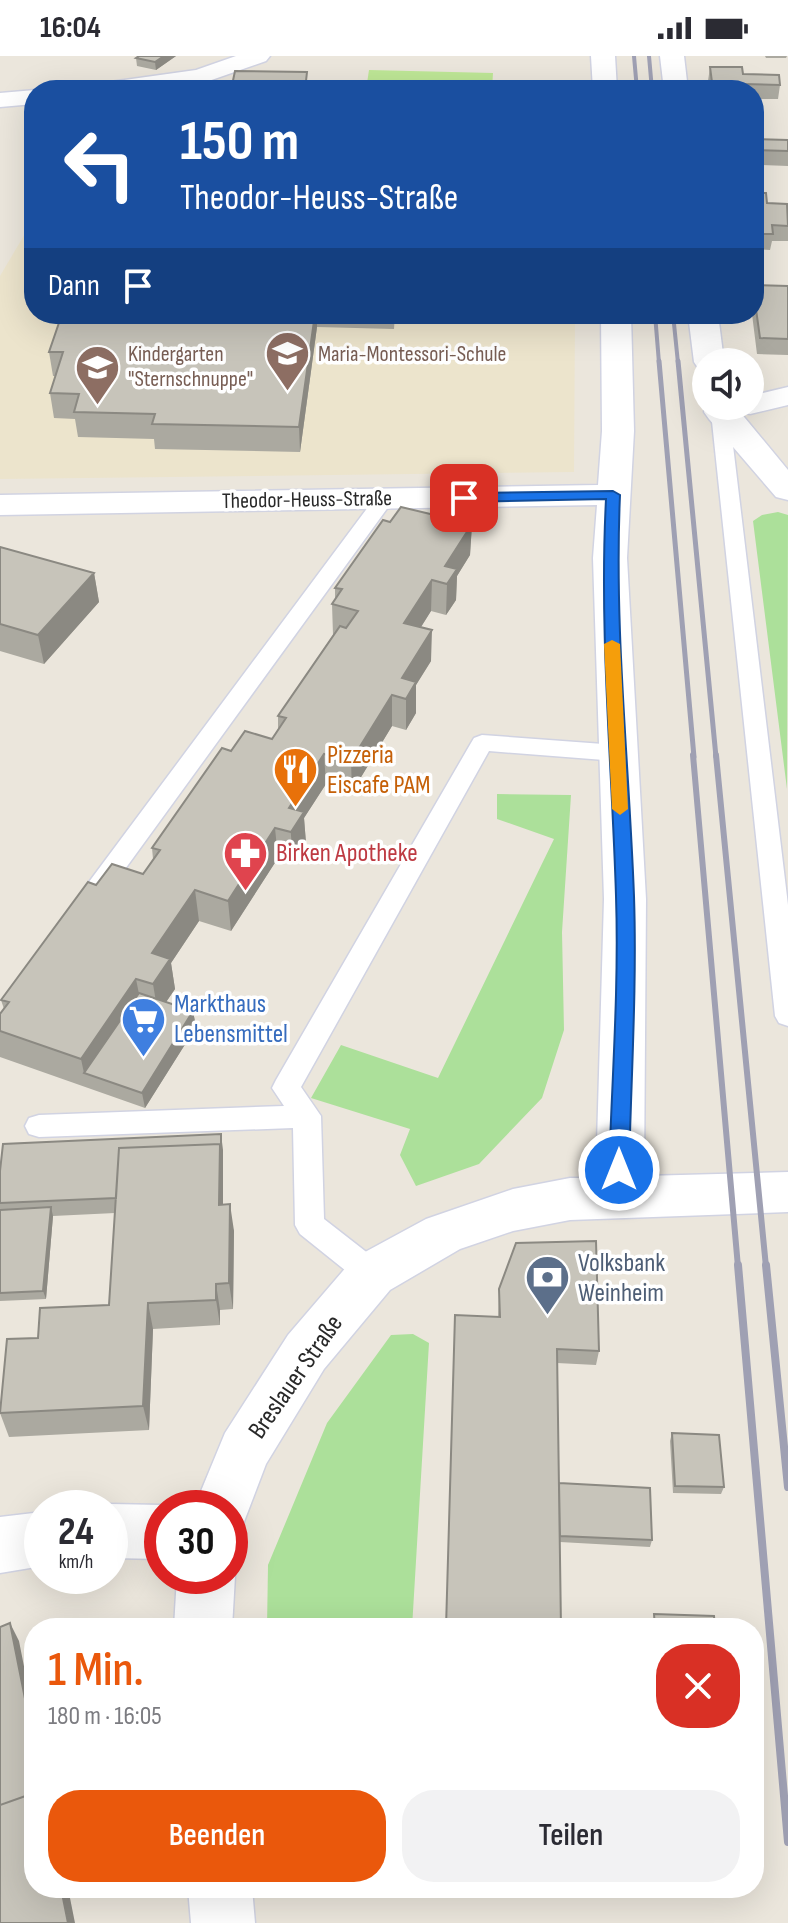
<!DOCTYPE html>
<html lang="de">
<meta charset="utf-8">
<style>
body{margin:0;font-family:"Sofia Sans Condensed",sans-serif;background:#f2f2f3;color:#2b2b33;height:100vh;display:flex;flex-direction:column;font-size:30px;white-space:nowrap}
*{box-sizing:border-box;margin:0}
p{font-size:26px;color:#7c7c81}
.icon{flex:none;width:44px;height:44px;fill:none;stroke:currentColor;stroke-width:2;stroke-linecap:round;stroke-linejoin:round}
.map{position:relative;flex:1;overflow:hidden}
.side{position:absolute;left:24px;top:1562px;width:740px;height:280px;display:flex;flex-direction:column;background:#fff;border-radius:32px;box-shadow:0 8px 32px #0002}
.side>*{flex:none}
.guide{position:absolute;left:24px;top:24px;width:740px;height:244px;border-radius:32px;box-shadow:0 8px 32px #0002;background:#1a4fa0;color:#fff;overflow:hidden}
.controls{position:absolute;left:692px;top:292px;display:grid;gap:16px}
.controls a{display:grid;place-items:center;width:72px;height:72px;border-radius:50%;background:#fff;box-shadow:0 8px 32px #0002;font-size:40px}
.speed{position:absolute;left:24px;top:1434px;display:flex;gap:16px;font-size:40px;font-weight:700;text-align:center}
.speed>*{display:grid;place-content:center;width:104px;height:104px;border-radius:50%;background:#fff;box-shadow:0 8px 32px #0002;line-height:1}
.speed small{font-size:20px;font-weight:400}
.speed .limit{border:12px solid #d22;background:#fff;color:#111}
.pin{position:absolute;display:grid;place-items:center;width:68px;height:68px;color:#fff;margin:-34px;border-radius:16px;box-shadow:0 4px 12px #0006}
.me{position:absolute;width:88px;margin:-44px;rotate:0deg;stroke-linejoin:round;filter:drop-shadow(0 0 6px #0008)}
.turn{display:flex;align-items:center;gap:28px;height:168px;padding:0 24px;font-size:36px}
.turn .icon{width:104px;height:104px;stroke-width:2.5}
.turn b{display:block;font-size:56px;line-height:68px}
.then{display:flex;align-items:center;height:76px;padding:0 24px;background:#0003;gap:16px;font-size:30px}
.round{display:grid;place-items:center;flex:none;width:84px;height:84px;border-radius:32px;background:#f2f2f3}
.overview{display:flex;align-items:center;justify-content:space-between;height:136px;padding:0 24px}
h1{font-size:48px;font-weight:600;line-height:60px;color:#ea580c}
.action{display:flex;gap:16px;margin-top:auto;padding:16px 24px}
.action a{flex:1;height:92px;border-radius:32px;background:#ea580c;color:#fff;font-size:32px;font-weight:600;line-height:92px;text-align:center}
.action a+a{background:#f2f2f3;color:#2b2b33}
.status{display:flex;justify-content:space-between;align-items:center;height:56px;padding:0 40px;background:#fff;direction:ltr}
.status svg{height:22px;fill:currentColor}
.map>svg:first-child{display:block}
.education{fill:#ece4cc}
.green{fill:#ace09a}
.pitch{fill:#bee796}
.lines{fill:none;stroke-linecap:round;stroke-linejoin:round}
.service-casing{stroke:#d1d3e2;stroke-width:3}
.minor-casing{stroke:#d1d3e2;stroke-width:3}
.service{fill:#fff;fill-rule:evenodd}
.minor{fill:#fff;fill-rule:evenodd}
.rail-far3{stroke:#9fa0b3;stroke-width:4}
.rail-far2{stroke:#9fa0b3;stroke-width:5}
.rail-far1{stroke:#9fa0b3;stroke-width:6}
.rail{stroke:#9fa0b3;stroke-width:8}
.wall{fill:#aba9a0}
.shaded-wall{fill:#8b8982}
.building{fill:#c7c4ba;stroke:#8b8982;stroke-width:2}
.route{fill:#1a73e8;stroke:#114b97;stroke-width:2}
.slow{fill:#f59e0b}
.labels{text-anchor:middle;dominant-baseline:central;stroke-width:7;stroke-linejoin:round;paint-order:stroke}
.far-education-label{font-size:22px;fill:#785e54;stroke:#fff;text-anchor:start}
.far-street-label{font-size:22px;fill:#292929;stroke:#fff}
.food-label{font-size:26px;fill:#c56008;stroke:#fff;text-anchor:start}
.health-label{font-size:26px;fill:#be3a42;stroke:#fff;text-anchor:start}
.shop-label{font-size:26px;fill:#366cbe;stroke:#fff;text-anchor:start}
.service-label{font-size:26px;fill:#4e5e75;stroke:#fff;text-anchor:start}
.street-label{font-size:26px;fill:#292929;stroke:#fff}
</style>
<div class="status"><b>16:04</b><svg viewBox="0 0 49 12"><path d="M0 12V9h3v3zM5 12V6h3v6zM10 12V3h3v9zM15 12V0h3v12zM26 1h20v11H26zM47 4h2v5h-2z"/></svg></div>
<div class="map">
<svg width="788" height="1867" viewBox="0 0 788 1867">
<rect width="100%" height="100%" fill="#ebe6dc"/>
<path class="education" d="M26 176H34V258H575L574 416 0 423V220Z"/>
<path class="green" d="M778 456 788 459 787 733 753 465 762 459Z
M497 738 571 739 562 876 564 974 542 1042 479 1108 416 1130 400 1099 410 1073 311 1042 341 989 438 1022 554 783 497 763Z
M413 1278 429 1287 412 1572H267L268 1509 327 1367 391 1279Z"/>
<path class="pitch" d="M369 14 493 17 492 34H366Z"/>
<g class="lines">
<defs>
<path id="service" d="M720 350 729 356 788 849V970L779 967 775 960 711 356Z
M384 437 394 443 104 842 95 845 86 842 83 836 86 830 377 439Z
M482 679 617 689 625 692 628 697 625 702 617 705 489 695 301 1031 321 1060 324 1163 383 1209 387 1218 383 1227 372 1231 361 1227 300 1178 295 1169 293 1072 39 1081 29 1078 25 1070 29 1062 39 1059 284 1050 272 1032 276 1024 471 687 474 682Z"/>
<path id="minor" d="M236 0H270L266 5 200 28 156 34H91L94 29 103 27 196 14Z
M591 0H615L617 34H593Z
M660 0H684L688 34H664Z
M35 34 34 48 0 51V37Z
M601 258H631L634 375 627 502 646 843 644 1120 788 1116V1156L570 1164 513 1175 460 1193 390 1234 324 1313 266 1408 242 1471 230 1476V1452H194L225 1377 288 1279 354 1202 426 1163 513 1133 570 1122H596L604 843 593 502 597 449 0 459V439L598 429 602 375Z
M688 258H718L724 306H706V314L698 312 694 306Z
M788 331V349L750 358 739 356 735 350H750V340Z
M706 346V350H735L788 414V444L776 441 709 363 704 356Z
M110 1448 162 1449 170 1452H162V1503L110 1502V1452H99Z
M42 1456V1510L0 1517V1461Z
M230 1509 235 1520 232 1572H174L177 1520H230Z
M188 1832H252L255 1867H191Z"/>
</defs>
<use href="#service" class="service-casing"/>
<use href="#minor" class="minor-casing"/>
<use href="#service" class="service"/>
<use href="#minor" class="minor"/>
<path class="rail-far3" d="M634 0 637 34
M649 0 652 34
M655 258 659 307
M673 258 678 307"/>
<path class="rail-far2" d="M659 305 694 701
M678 305 716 701"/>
<path class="rail-far1" d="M693 699 738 1211
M716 699 766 1211"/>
<path class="rail" d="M738 1209 788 1786
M766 1209 788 1431"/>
</g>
<path class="wall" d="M176 0 156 14 137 10 136 2Z
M765 0H787L786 2H766Z
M710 11 780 29 778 43H754V34H709L708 25Z
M754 76 755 83 788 84V110L760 109 758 125H754Z
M754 137 767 147 788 151V185H772L770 194 754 193Z
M754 229 788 230V299L757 298 752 258H754Z
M62 258H395L394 273 317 271 300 396 155 393 154 383 78 381 75 363 54 362 50 337 55 320H53L49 296Z
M390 466 472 468 470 499 457 520 456 544 446 559 431 555 421 571 431 605 416 629V657L406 674 392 670 352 736 326 728 304 762 306 787 293 807 278 802 231 875 199 865 171 907 175 933 166 946 193 955 196 971 145 1052 0 1001V958L4 953 1 944 96 829 143 818 153 803 152 792 231 695 272 683 278 673V660L333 579 332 548 335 543V532Z
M0 491 94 517 99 546 44 608 0 595Z
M223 1094V1149L234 1175 233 1253 220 1254V1269L153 1273 149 1374 9 1381 0 1357 38 1282 109 1249 115 1157 53 1160 46 1243 0 1245V1115Z
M499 1233 599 1295 596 1309 557 1307 559 1427 652 1484 650 1491 560 1486 498 1261Z
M672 1377 724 1431 721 1438 673 1437 670 1385Z
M347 1832H454L453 1840 348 1834Z"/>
<path class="shaded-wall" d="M164 0H176L156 14 155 6Z
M315 258H317V271L300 396 299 371Z
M472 468 470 499 457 520 456 544 446 559 447 528 445 510Z
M94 517 99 546 44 608 38 579Z
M432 524 431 555 404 598V567Z
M432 574 431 605 416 629V657L406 674V643L402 622Z
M392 639V670L352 736 351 705Z
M324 698 326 728 304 762 306 787 293 807 289 752Z
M275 772 278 802 231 875 228 845Z
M195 834 199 865 171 907 175 933 158 958 153 928 152 897Z
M136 923 142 953 84 1017 81 1003Z
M193 955 196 971 145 1052 142 1037Z
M221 1078 223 1094V1176L219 1149 220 1088Z
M230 1148 234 1175 233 1253 229 1227Z
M51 1151 53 1160 46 1243 43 1235Z
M216 1228 220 1254V1269L216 1244Z
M148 1247 153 1273 149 1374 143 1350Z
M10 1567 19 1585 34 1661V1688Z
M61 1832H68L75 1867H68Z"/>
<path class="building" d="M139 0H164L155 6 136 2Z
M710 11H742L743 18 779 19 780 29 744 28 746 34H713Z
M235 15 307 16 306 25 326 26 324 34H231Z
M754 76 755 83 788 84V95L757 94 760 110H754Z
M754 137H766L767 147 787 148 788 170 772 169 773 178H754Z
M754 229 788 230V283L760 282 754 239Z
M62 258H315L299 371 152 368 155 358 74 356 79 338 50 337 63 296H49Z
M401 451 472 468 445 510 457 513 447 528 432 524 404 567 432 574 402 622 416 626 406 643 392 639 351 705 324 698 289 752 304 756 291 776 275 772 228 845 195 834 152 897 170 903 153 928 136 923 81 1003 0 975V958L9 946 1 944 88 826 96 829 112 808 143 818 160 794 152 792 222 692 231 695 245 675 272 683 286 662 278 660 340 570 346 572 358 555 332 548 342 533 335 532 383 464 390 466Z
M0 491 94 517 38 579 0 568Z
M139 937 193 955 142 1037 84 1017Z
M221 1078V1100L220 1088 119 1092 116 1142 0 1147V1115L3 1088Z
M220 1088 219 1149 230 1148 229 1227 216 1228V1244L148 1247 143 1350 0 1357 7 1283 38 1282 40 1252 109 1249 119 1092Z
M51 1151 43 1235 0 1237V1154Z
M596 1185 599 1295 557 1293 561 1572H446L455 1259 500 1261 499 1233 516 1187Z
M672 1377 719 1379 724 1431 675 1430Z
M559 1427 650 1432 652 1484 560 1480Z
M654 1558 714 1560 715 1572H655Z
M10 1567 34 1688V1737L0 1749V1571Z
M34 1737V1832H61L68 1867H0V1749Z"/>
<path class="route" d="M613 435 620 439C614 573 629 706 634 840 637 931 631 1023 629 1114L626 1120 619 1123 612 1120 609 1114C612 1023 619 931 616 840 612 708 599 576 606 443L464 446 457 442 464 437Z"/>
<path class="slow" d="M612 584 620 588 628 753 620 759 612 753 604 588Z"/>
<defs>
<symbol id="school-pin" viewBox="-11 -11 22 30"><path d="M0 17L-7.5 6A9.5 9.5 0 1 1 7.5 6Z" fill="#8d6e63" stroke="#fff"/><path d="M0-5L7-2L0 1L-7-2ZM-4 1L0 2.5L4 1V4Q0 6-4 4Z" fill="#fff"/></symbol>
<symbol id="restaurant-pin" viewBox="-11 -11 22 30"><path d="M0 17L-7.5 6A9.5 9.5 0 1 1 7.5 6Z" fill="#e8710a" stroke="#fff"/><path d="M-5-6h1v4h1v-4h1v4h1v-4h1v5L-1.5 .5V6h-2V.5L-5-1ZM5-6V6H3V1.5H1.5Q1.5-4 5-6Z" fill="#fff"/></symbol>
<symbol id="pharmacy-pin" viewBox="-11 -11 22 30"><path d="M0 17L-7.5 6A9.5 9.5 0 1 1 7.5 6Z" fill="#e0444e" stroke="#fff"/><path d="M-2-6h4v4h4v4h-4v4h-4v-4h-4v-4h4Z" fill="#fff"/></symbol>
<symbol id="supermarket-pin" viewBox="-11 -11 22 30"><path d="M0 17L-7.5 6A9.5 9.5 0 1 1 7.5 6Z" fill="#3f7fe0" stroke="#fff"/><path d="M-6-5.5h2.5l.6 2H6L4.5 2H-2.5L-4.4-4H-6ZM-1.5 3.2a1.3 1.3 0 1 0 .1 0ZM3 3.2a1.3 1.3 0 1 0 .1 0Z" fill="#fff"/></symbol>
<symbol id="bank-pin" viewBox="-11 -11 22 30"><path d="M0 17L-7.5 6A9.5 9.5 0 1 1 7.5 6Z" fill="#5c6f8a" stroke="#fff"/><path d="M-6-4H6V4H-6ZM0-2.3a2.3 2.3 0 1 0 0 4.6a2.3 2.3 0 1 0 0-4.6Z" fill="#fff"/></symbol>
</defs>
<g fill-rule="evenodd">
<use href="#school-pin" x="262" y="272" width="51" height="69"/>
<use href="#school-pin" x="72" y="286" width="51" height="69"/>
<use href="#restaurant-pin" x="270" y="688" width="51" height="69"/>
<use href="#pharmacy-pin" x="220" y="772" width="51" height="69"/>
<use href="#supermarket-pin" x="118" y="938" width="51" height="69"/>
<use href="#bank-pin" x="522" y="1196" width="51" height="69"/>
</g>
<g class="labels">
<g class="far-education-label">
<text x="128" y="298">Kindergarten<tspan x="128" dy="25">"Sternschnuppe"</tspan></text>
<text x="318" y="298">Maria-Montessori-Schule</text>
</g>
<g class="far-street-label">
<text transform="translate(307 444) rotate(-1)">Theodor-Heuss-Straße</text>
</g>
<g class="food-label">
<text x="327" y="699">Pizzeria<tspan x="327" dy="30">Eiscafe PAM</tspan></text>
</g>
<g class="health-label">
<text x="276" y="797">Birken Apotheke</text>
</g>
<g class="shop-label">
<text x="174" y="948">Markthaus<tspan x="174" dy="30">Lebensmittel</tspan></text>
</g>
<g class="service-label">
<text x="578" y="1207">Volksbank<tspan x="578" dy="30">Weinheim</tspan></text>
</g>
<g class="street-label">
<text transform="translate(296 1321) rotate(-55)">Breslauer Straße</text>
</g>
</g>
</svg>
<div class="controls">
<a><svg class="icon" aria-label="sound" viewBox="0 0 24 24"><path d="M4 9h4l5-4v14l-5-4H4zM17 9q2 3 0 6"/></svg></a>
</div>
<div class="speed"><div>24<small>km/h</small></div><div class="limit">30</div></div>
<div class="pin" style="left:464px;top:442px;background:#d93025"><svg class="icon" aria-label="arrive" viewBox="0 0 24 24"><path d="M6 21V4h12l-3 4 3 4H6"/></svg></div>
<svg class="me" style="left:619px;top:1114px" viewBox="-20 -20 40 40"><circle r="17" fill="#1a73e8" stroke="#fff" stroke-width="3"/><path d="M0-11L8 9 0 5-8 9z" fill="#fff"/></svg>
<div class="guide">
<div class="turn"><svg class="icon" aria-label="left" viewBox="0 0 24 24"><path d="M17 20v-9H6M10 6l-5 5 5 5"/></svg><div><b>150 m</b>Theodor-Heuss-Straße</div></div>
<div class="then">Dann<svg class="icon" aria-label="arrive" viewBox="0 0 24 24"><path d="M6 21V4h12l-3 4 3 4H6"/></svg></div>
</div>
<section class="side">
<div class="overview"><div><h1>1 Min.</h1><p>180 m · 16:05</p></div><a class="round" style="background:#d93025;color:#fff"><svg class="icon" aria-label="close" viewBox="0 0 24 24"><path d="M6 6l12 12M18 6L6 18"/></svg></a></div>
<div class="action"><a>Beenden</a><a>Teilen</a></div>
</section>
</div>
